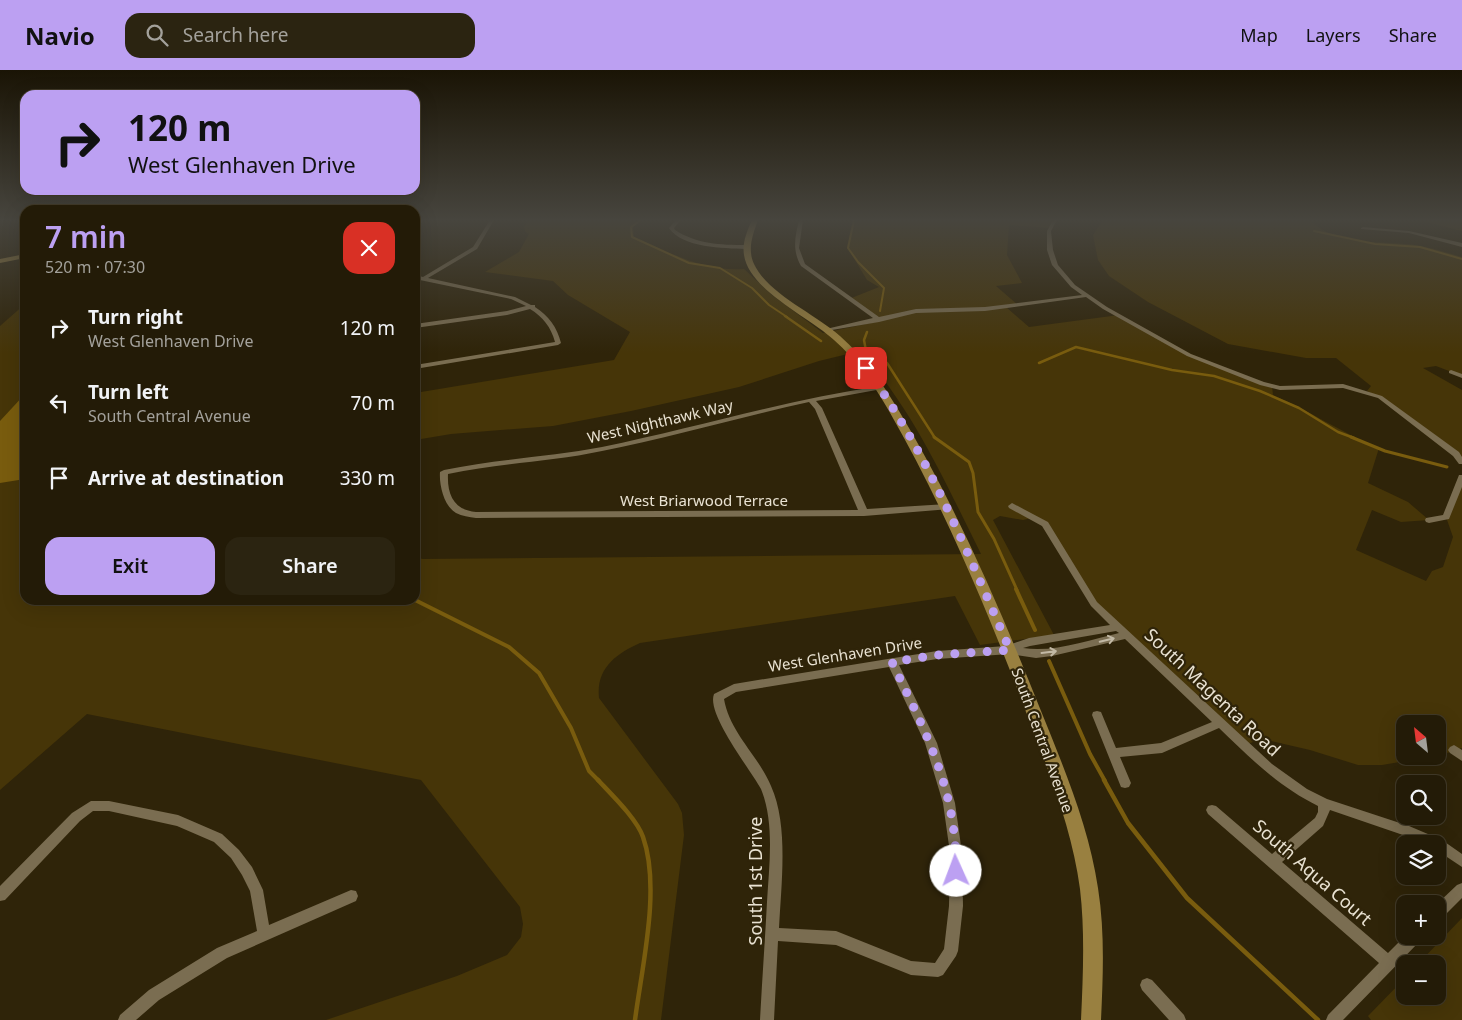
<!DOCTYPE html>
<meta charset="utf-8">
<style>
body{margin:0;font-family:"Noto Sans",sans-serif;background:#2b2411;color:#f1f3f6;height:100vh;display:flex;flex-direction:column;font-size:19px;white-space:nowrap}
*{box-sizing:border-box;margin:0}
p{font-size:16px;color:#a3a19b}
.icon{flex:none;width:28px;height:28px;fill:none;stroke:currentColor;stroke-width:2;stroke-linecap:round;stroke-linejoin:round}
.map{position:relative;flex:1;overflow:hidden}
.sheet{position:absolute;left:20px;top:135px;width:400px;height:400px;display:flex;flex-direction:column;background:#231b07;border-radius:15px;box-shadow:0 5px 20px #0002,0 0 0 1px #403928}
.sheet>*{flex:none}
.hud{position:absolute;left:20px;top:20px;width:400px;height:105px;border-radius:15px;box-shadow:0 5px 20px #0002,0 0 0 1px #403928;background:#bca0f2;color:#111;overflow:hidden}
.needle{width:32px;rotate:332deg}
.controls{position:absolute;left:1396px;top:645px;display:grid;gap:10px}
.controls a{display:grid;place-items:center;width:50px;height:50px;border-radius:10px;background:#231b07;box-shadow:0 5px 20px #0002,0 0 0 1px #403928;font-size:25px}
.pin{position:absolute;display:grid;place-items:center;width:42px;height:42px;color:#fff;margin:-21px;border-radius:10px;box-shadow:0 2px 8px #0006}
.me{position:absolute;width:55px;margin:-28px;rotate:358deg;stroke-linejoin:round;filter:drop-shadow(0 0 4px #0008)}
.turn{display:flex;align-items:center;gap:18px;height:105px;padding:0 25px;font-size:22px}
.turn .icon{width:65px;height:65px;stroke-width:2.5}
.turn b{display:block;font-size:35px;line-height:42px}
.round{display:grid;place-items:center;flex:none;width:52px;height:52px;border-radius:15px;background:#2b2411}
.head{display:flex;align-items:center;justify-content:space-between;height:85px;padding:0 25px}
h1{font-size:30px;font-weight:600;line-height:38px;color:#bca0f2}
.action{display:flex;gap:10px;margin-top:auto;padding:10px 25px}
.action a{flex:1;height:58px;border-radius:15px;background:#bca0f2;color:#111;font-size:20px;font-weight:600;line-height:58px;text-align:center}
.action a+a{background:#2b2411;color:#f1f3f6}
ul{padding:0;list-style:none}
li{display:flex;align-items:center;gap:15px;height:75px;padding:0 25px}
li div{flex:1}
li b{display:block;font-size:19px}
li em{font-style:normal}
header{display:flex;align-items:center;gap:30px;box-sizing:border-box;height:70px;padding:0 25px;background:#bca0f2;color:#111}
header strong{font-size:24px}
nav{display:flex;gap:28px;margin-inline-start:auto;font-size:18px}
.search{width:350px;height:45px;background:#2b2411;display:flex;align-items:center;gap:12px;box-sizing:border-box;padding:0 18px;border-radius:15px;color:#a3a19b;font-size:19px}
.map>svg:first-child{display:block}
.green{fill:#463508}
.water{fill:#795c0e}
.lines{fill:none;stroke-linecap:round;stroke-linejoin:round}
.stream-far4{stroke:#795c0e;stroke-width:2}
.stream-far3{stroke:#795c0e;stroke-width:2.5}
.stream-far2{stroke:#795c0e;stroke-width:3}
.stream-far1{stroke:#795c0e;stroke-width:4}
.stream{stroke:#795c0e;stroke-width:4.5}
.street{fill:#7a6d51;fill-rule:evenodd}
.secondary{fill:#998040;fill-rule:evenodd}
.oneway{stroke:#c2b9a5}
.route{stroke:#bca0f2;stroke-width:9;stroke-dasharray:0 16.2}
.labels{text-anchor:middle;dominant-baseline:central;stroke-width:4.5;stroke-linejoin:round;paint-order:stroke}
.street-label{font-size:15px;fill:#e9e2d2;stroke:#2f2409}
.near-street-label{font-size:18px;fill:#e9e2d2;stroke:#2f2409}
</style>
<header>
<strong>Navio</strong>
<div class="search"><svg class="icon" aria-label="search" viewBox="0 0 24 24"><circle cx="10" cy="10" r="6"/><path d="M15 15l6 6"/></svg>Search here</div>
<nav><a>Map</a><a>Layers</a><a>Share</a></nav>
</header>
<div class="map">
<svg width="1462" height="950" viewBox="0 0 1462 950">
<rect width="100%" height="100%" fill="#2f2409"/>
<path class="green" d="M528 150H643L633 157 634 167C669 182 704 202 744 199L772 225 823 263 880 251 849 229 879 217 867 210 847 177 853 150H1055L1049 158 1009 155 1007 185 1022 213 996 216 1018 235 1006 237 1029 257 1119 245 1189 285 1272 316 1273 325C1310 341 1342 363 1379 378L1368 413 1408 432 1429 450 1401 452 1372 440 1356 480 1426 511 1432 501 1443 497 1453 467 1446 447 1462 407V678L1438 686V654H1405V686H1435L1382 695H1358L1310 680 1262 669 1244 675 1094 534 1045 454 1036 447 1023 450 1000 446 993 450 1054 565 980 575 955 526 640 573C616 584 596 598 599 628L678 734 682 743 684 765 661 950H326L457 906 507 885 521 867 523 854 520 837 421 710 87 644 0 720V256L25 234V530H415V484L422 489 981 484C946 414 913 339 860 281L819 291 739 317 631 341 553 356 451 364 415 370V323L614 290 630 262 568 225 553 211 485 202 519 182 529 164 525 161 524 157Z
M1103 150H1313L1312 152C1337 175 1373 171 1405 174 1424 175 1444 182 1462 187V306L1436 296 1423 298 1462 320V392L1392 334 1367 321 1371 316 1336 288H1306L1228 274 1148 232 1109 206 1098 190 1093 165Z
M1418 150H1462V161Z
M1462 848V950H1371L1368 946 1405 908V926H1438V894H1418Z"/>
<path class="water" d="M25 324V409L0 413V351Z"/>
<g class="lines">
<path class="stream-far4" d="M23 150 25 153
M641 150 631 157 632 167 689 193 720 198 752 218 769 235 787 247
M854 150 848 178 858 192 884 218 880 241
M1314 161 1375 174 1420 177 1462 189"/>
<path class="stream-far3" d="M785 246 821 271
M866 281 877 285 887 293 935 368
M866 281 864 270 867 262
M1039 293 1076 277 1172 300 1214 306 1260 321 1299 338 1338 362 1354 368"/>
<path class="stream-far2" d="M934 367 969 392 973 403 978 442 994 469 1017 520
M1351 367 1385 381 1447 397"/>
<path class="stream-far1" d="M1016 519 1035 560
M415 530 509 577 539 603 571 658 589 701 599 711
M1049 591 1090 684 1105 711"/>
<path class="stream" d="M598 710C611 724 637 749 643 767 661 818 642 896 635 950
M1104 710 1128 753 1187 828 1318 950"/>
<path class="street" d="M420 150H425L415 157V154Z
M490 150H494L477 179 428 208 515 227 531 235H535V237C549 246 557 257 561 273L558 275 415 299V295L555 272C551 257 543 247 530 239L507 245 415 258V254L507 241 526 236 511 229 415 209V205L423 207 473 177Z
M676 150H681L674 158 675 160C697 174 720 175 746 175L749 177 746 179C724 178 682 178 669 158Z
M799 150H803L799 178 805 194 879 247 916 239 985 237 1082 225 1071 217 1052 195 1047 180V161L1053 150H1057L1051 161 1053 180 1058 195 1075 215 1107 237 1191 284 1264 312 1280 316 1343 314 1382 326 1459 382 1462 387V394H1459L1453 386 1378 328 1343 318 1280 320 1260 315 1187 286 1103 239 1086 227 985 241 916 243 879 252 826 261V259L873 248 801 196C792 180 795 167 799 150Z
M1363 157 1409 161 1462 173V177L1409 163 1361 159V158Z
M1451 300 1462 304V308L1449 303V301Z
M880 316 882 317V319L816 331 822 338 867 439 947 434 950 435 951 437 950 439 864 446 476 448C469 447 462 446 456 443 444 436 439 415 440 402L444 400C496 389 550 387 602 377 695 358 786 330 880 316ZM809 332 815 339 858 440 476 442C454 440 447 425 448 404 499 393 551 392 602 381 672 367 740 347 809 332Z
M1459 405H1462V417L1449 449 1429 453 1426 452 1425 450 1426 448 1443 445Z
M1012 433 1048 452 1097 532 1272 694 1307 719 1327 729 1409 756 1442 770 1462 784V797L1438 781V774H1423L1403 765 1330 740 1323 756 1282 792 1388 883 1405 866H1422L1420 871 1343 950H1326L1328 945 1379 893 1208 744 1206 740 1208 736 1212 735 1216 736 1272 784 1315 748 1318 742V736C1279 717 1250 688 1219 658L1162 683 1120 687 1131 713 1129 717 1125 718 1121 717 1092 645 1093 642 1097 641 1101 642 1116 678 1161 673 1212 652 1125 569 1052 586 1036 588 1010 584 937 589 899 595 937 673 955 733 962 783 963 836 958 881 956 886 943 905 938 907 911 905 836 875 778 871 774 950H760C762 911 765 871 767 832 769 795 775 754 761 719 750 699 706 644 714 624L734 614 937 581 1006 576 1029 568 1110 555 1091 536 1042 456 1009 438 1008 436ZM1116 561 1119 563C1089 570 1053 583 1023 578L1030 576ZM889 597 925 673 943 733 950 783 949 836 944 879 935 893 911 891 836 861 779 858C781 815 789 756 771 716 758 685 730 663 724 629L736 622Z
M1454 675 1462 680V691L1450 683 1448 680 1450 677Z
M91 731H109L178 745 222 764 239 780 252 797 263 820 269 855 351 820 356 821 358 826 356 831 227 888 159 930 136 950H118L120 945 149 920 217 878 257 861 250 821 242 805 231 788 214 772 177 756 109 741H93L80 751 5 830 0 831V816L72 743Z
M1462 813V828L1443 847 1438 848 1437 834 1457 815Z
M1147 908 1152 910 1184 945 1186 950H1169L1142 920 1140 915 1142 910Z"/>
<path class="secondary" d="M752 150H758C753 164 747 179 754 194 768 224 816 244 840 266 864 287 883 314 899 341 956 436 1000 538 1041 641 1064 698 1089 757 1098 818 1105 862 1103 906 1101 950H1081C1083 907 1085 862 1080 819 1072 758 1048 699 1026 642 987 539 944 437 889 341 874 315 857 290 834 270 809 247 749 220 744 185 742 173 747 161 752 150Z
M25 184V188L0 193V189Z"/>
</g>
<defs><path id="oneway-shaft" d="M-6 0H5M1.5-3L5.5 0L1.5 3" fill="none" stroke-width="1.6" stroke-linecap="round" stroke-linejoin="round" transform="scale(1.25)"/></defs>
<g class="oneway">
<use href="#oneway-shaft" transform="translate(1107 570) rotate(-14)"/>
<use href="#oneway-shaft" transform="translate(1049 582) rotate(-7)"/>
</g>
<linearGradient id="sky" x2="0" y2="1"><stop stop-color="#1a1405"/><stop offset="0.53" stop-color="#47453e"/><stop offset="1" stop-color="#47453e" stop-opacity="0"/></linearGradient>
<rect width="1462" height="283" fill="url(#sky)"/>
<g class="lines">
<path class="route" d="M866 298C928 383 968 484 1010 580L937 585 892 592C926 663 957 720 956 801"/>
</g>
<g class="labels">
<g class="street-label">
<text transform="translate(660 351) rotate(-13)">West Nighthawk Way</text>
<text x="704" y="430">West Briarwood Terrace</text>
<text transform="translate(845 584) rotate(-9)">West Glenhaven Drive</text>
<text transform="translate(1043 670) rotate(70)">South Central Avenue</text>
</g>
<g class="near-street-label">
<text transform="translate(1213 622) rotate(43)">South Magenta Road</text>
<text transform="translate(1313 802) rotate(41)">South Aqua Court</text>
<text transform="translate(755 811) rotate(-90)">South 1st Drive</text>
</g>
</g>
</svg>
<div class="controls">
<a><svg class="needle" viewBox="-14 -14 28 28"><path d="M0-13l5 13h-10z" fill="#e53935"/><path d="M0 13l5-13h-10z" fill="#a3a19b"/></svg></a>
<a><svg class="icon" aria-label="search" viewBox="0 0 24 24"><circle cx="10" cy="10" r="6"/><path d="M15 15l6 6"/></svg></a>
<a><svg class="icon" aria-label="layers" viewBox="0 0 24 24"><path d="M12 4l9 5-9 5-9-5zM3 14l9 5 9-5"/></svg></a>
<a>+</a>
<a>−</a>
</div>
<div class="pin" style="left:866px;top:298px;background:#d93025"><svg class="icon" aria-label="arrive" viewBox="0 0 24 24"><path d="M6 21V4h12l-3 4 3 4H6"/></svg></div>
<svg class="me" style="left:956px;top:801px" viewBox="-20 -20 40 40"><circle r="19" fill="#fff"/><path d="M0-13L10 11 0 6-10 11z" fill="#bca0f2"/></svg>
<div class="hud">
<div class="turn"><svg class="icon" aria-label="right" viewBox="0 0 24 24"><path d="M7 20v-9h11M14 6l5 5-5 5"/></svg><div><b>120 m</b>West Glenhaven Drive</div></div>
</div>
<section class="sheet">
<div class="head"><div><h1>7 min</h1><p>520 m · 07:30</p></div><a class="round" style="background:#d93025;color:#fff"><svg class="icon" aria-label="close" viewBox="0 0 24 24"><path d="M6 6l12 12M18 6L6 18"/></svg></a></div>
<ul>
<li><svg class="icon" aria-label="right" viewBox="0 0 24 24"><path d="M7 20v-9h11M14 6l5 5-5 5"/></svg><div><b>Turn right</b><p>West Glenhaven Drive</p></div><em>120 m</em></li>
<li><svg class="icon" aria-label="left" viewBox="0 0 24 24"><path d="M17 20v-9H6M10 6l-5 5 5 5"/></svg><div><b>Turn left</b><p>South Central Avenue</p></div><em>70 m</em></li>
<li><svg class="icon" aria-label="arrive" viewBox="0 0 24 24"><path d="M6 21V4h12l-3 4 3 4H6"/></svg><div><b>Arrive at destination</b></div><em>330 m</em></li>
</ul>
<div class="action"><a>Exit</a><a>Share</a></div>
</section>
</div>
